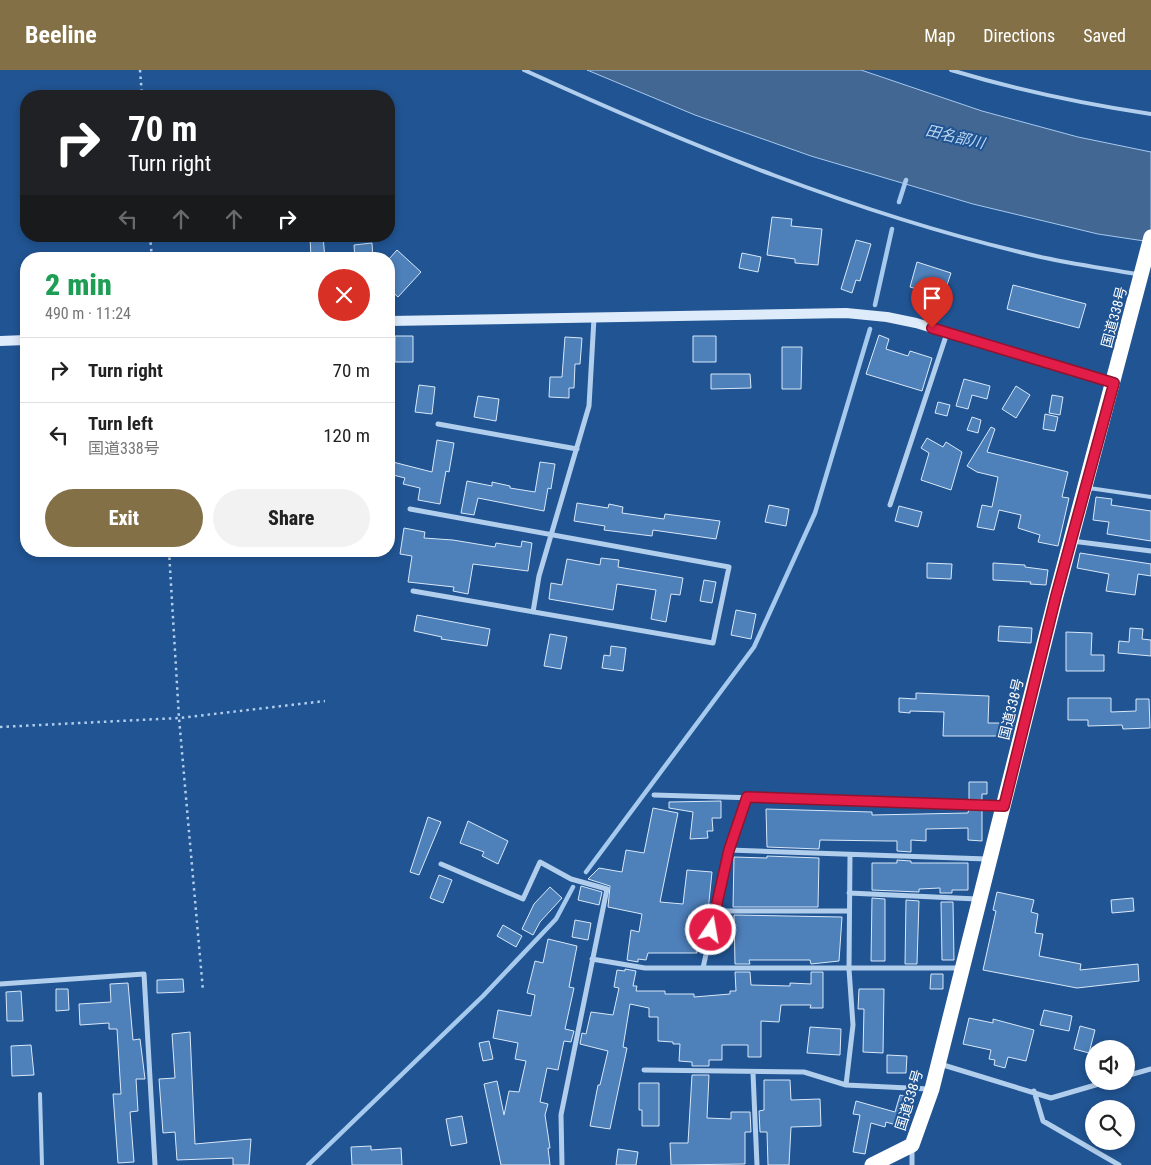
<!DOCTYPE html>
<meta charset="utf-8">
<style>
body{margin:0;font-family:"Roboto Condensed","Noto Sans JP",sans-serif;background:#f2f2f2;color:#222;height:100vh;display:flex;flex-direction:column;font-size:19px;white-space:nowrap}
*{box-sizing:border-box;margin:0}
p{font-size:16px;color:#767676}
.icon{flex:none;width:28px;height:28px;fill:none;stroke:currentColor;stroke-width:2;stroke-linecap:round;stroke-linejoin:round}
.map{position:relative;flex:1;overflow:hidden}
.panel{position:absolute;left:20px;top:182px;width:375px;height:305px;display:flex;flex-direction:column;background:#fff;border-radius:20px;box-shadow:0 2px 8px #0003}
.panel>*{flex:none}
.hud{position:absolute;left:20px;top:20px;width:375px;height:152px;border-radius:20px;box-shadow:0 2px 8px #0003;background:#202124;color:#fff;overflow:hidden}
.fabs{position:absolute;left:1085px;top:970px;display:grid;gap:10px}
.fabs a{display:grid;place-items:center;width:50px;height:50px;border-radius:50%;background:#fff;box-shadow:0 2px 8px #0003;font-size:25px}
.pin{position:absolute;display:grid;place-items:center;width:42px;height:42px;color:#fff;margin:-51px -21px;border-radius:50% 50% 50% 0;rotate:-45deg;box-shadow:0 0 5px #0007}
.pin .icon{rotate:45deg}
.me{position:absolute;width:55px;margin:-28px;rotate:12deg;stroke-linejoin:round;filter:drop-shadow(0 0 4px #0008)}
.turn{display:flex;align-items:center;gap:18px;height:105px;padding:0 25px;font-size:22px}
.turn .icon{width:65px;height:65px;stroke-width:2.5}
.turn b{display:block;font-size:35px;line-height:42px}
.lanes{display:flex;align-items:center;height:48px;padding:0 25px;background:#0003;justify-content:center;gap:25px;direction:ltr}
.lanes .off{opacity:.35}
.round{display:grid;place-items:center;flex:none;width:52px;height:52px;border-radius:26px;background:#f2f2f2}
.overview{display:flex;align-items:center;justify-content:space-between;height:85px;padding:0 25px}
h1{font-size:30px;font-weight:800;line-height:38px;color:#1e9e55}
.button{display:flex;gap:10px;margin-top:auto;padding:10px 25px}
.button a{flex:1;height:58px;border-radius:30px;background:#837047;color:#fff;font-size:20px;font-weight:800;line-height:58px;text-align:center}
.button a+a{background:#f2f2f2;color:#222}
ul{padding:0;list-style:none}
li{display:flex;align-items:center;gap:15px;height:65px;padding:0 25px;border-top:1px solid #e0e0e0}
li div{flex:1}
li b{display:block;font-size:19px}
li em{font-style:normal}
header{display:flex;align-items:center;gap:30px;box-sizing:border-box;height:70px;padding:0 25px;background:#837047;color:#fff}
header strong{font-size:24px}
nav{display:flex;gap:28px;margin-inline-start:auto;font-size:18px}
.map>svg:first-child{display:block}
.water{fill:#426793;stroke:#a6c9ee}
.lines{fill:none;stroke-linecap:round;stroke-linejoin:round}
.stream{stroke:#a6c9ee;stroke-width:4.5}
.building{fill:#4e80ba;stroke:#d8e8f9}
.path{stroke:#b2ceed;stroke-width:2.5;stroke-dasharray:2.5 4;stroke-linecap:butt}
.lane{stroke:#b2ceed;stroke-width:4}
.street{stroke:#b2ceed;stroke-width:5}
.secondary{stroke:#deebfa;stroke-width:10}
.highway{stroke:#fff;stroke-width:15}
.route-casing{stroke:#92132f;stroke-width:12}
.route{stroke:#e11d48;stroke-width:9}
.labels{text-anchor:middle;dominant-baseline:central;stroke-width:4;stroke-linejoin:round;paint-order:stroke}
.street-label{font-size:14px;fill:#fff;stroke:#215492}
.water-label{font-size:15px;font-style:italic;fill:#bed8f4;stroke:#215492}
</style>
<header>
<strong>Beeline</strong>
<nav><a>Map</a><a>Directions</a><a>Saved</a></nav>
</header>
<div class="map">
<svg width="1151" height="1095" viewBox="0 0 1151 1095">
<rect width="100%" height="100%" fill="#215492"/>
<path class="water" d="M587 0H861L982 41 1078 67 1151 82V172L1098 164 973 134 811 86 695 45Z"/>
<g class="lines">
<path class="stream" d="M899 132 906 110
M875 235 892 159
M586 802 754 577 815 443 870 259
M308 1095 483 926 556 849 573 817"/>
</g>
<path class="building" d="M772 147 792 149 791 156 822 159 818 195 795 193V189L767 185Z
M310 166H323L325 189H311Z
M856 170 871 174 860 211 856 210 852 223 841 219Z
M372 173 373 189H355L354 175Z
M397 180 421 202 398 227 389 219V189Z
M742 183 761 187 758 202 739 198Z
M917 192 951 203 943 227 910 217Z
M1013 215 1086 234 1079 258 1007 239Z
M879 265 889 269 886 279 908 286 910 281 932 288 922 321 866 304Z
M395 266H413V292H395Z
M693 266H716V292H693Z
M565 267 582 268 580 294H575L574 318H569V328L549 327 550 307H562Z
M782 277H802L801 319H782Z
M711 304H750L751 318 711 319Z
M964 309 990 316 987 329 972 325 968 339 956 336Z
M419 315 435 317 432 344 415 342Z
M1016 316 1030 325 1016 348 1002 339Z
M1052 325 1063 327 1060 345 1049 343Z
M478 326 499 329 496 351 474 347Z
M938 332 950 335 947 346 935 343Z
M1045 344 1058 347 1055 361 1043 359Z
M972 347 981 350 978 363 967 360Z
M991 357 995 359 987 382 1068 402 1062 427 1069 428 1058 476 1038 472 1040 465 1018 458 1021 445 999 440 994 460 977 457 982 435 992 437 998 407 977 402 967 396Z
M927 368 943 377 946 372 962 382 951 420 921 410 929 383 921 378Z
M437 370 454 373 449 402 446 401 440 434 418 430 420 418 403 414 405 408 389 404V391L432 402Z
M540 392 555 394 551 419 548 418 544 441 478 428 474 445 461 443 467 411 492 416V412L510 416V418L535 422Z
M1096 427 1112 429 1111 435 1151 441V471L1107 464 1109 452 1093 450Z
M577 433 608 438 609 434 623 437 622 443 664 449 665 444 720 451 716 469 653 460 652 466 604 460 605 456 574 451Z
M769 435 789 439 786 456 765 452Z
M899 436 922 442 918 457 895 451Z
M404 458 425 462 424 468 453 470 495 477 496 473 521 477 522 471 532 473 528 501 473 494 468 524 453 521 454 517 408 512 412 486 400 484Z
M1080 483 1151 494V506L1138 504 1135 525 1106 521 1109 504 1077 498Z
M601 488 619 490 618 497 683 508 680 525 671 524 666 552 651 549 656 520 617 514 613 540 549 529 551 513 562 515 567 489 600 495Z
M927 493 952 494 951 509 927 508Z
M993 493 1025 495V497L1048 500 1046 515 1030 514 1031 512 993 510Z
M704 510 716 512 712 533 700 531Z
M736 540 756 544 751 569 731 565Z
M417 545 490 559 487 576 441 569 442 567 414 561Z
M999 556 1032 558 1031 573 998 571Z
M1130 558 1143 559 1142 569 1151 570V586L1118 583 1119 571 1129 572Z
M1066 562 1092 563 1091 585H1104V601H1066Z
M550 564 567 567 561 599 544 596Z
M611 576 626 578 623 601 602 598 604 585 610 586Z
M916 623 989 626 988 653H1005V666H943L944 642 910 641V643L899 642V628L916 629Z
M1068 628H1111V642L1136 641V629H1149L1150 658 1123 659 1122 655 1088 656V650H1068Z
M969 712H987V724H982V730H969Z
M721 731V748H712L713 761H707L708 768 690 769 693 742 669 738V732Z
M653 738 678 743 660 832 683 834 687 800 712 802 707 851 697 850V883H648L646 890 638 889V892L627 890 631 860 639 862 642 844 608 837 610 816 588 809 599 798 622 802 626 780 644 783Z
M969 738 982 739V771L968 770V758L926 759V771L911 770V782L897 781V771H888L820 770 819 779 767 777 766 739 872 742V745L968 743Z
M428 747 441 752 419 805 410 802Z
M468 751 508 771 498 794 482 786 484 782 460 773Z
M767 786 819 788 818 837H733L734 787 767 788Z
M897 790 911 791V793H968V820H952V823H940V818L919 819V822L872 820V793H897Z
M439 805 452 810 443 833 430 828Z
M581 816 602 822 599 835 578 830Z
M550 817 562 828 540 852 533 865 522 859 534 834Z
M997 822 1034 830 1031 842 1038 844 1035 863 1043 864 1039 886 1081 894 1080 900 1138 894 1139 911 1077 918 983 900 996 841 993 840Z
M872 828 885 829V891H871Z
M1133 828 1134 841 1112 843 1111 830Z
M906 830 919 831 917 894H905Z
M941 832H953L954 890H942Z
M734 845 842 847 839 891 811 894 810 890H749L750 894H735Z
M575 850 591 853 588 870 572 867Z
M503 855 522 866 516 877 497 866Z
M548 869 577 876 569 917 574 918 565 959 574 961 571 972 564 971 558 1000 547 998 540 1032 548 1034 545 1045 550 1078H548L550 1095H501L484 1014 497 1011 504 1045 509 1021 519 1022 526 991 515 989 518 973 493 968 498 940 531 946 535 925 527 923 535 891 543 893Z
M625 899 636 901 633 916H637L636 921H665V924H694V927L730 924V921H736L735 902H750L751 915 790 916V913L811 914V902H823V938H810L811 935H781L779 952 761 951V987H748V975H722V990H709V996H692V992L679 991 680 974H673V972L658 971V947H649V938L630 934 623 977 627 978 610 1059 590 1056 598 1015H600L608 981 580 974 582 963 586 964 591 942 613 945 619 918 614 917 617 900 625 901Z
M931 904H943V919H930Z
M183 909 184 922 157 923V910Z
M128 913 133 970 140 969 145 1009H136L138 1041 130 1042 134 1092 118 1093 113 1024H121L117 959H109V953L80 955 79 934 111 932 110 914Z
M56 919H68L69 940 56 941Z
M859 919H884L883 983 863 982 864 939H858Z
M21 921 23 951H7L6 922Z
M1044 940 1072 946 1069 961 1040 955Z
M969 948 993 953V949L1034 960 1026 991 1008 987 1005 998 994 995 995 990 989 989 991 980 963 974Z
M1080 956 1095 960 1089 983 1074 979Z
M810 957 841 959 840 985 807 983Z
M190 962 195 1074 251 1069 249 1095H233V1088L177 1090 175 1062 163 1063 159 1009 175 1008 172 964Z
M489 971 493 989 483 991 479 973Z
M31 975 34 1005 12 1006 11 976Z
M887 985 907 986 906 1003H887Z
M692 1005H709L707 1048 731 1049V1042H750L751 1062H745V1094L671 1095 670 1073H688Z
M764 1010H790L791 1030 820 1029 821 1056 791 1057 789 1095H768L767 1062H760L759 1041 764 1040Z
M639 1013H659V1056H642V1040H639Z
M900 1025 914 1029 906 1058 886 1052 885 1057 871 1053 865 1084 853 1082 860 1045 853 1044 856 1031 895 1042Z
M462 1046 467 1073 451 1076 446 1049Z
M371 1076V1080L401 1078 402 1095H352L351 1077Z
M618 1079 638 1082 636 1095H616Z"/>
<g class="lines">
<path class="path" d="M140 0 142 26
M150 166 152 189
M169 481 179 648 203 921
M0 657 179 648 325 631"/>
<path class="lane" d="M524 0C688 75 857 144 1032 185 1066 193 1102 198 1136 204
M951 0C1017 20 1083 34 1151 44
M1089 418 1151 427
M40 1024 42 1095"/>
<path class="street" d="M438 354 577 379
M890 435 947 263
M410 439 729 497 713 573 413 521
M1072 471 1151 481
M533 542 539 506 589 336 594 248
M654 725 1001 735
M729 780 987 789
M441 794 523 829 540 792 571 809 607 819 561 1045 562 1095
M849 823 977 829
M715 841H849
M592 889 645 898H961
M703 898 729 780 747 727
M0 914 144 904 155 1095
M940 994 1051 1028 1109 1011
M644 1000 804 1002 846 1015 929 1019
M753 1003 757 1095
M1126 1006 1151 999
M846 1015 853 955 849 899 850 785
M1034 1021 1043 1051 1119 1095
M912 1078V1095"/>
<path class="secondary" d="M389 251 846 243 887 247 916 253 1114 313
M0 271 26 270"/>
<path class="highway" d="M872 1095 912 1075 932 1019 1056 526 1151 167"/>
</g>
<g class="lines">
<defs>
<path id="route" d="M711 860 729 780 747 727 1004 736 1056 526 1114 313 932 258"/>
</defs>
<use href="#route" class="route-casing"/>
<use href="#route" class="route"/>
</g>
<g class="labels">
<g class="street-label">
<text transform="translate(1114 247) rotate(-75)">国道338号</text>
<text transform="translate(1011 639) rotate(-76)">国道338号</text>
<text transform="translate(909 1030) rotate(-73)">国道338号</text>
</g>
<g class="water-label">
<text transform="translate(955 67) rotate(13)">田名部川</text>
</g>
</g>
</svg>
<div class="fabs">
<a><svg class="icon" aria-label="sound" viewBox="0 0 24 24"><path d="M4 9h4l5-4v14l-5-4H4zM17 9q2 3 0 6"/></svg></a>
<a><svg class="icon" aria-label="search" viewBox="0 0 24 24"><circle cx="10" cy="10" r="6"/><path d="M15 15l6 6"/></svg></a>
</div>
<div class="pin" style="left:932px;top:258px;background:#d93025"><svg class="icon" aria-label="arrive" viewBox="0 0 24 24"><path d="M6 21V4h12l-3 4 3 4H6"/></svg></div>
<svg class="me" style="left:711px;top:860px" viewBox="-20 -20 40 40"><circle r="17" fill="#e11d48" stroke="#fff" stroke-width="3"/><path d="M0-11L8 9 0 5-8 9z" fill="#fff"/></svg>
<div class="hud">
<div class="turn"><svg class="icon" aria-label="right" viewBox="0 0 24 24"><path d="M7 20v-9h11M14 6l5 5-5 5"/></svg><div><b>70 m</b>Turn right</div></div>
<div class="lanes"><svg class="icon off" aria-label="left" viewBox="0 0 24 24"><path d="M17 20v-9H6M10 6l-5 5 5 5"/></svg><svg class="icon off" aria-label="ahead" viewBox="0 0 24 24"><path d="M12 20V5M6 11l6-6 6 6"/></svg><svg class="icon off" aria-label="ahead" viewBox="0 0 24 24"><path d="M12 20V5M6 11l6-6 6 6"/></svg><svg class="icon" aria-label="right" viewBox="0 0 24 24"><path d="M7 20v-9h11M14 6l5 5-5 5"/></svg></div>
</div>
<section class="panel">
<div class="overview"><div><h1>2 min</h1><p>490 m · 11:24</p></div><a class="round" style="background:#d93025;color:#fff"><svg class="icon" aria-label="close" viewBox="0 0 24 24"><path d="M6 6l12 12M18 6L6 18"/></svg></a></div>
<ul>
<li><svg class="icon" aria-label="right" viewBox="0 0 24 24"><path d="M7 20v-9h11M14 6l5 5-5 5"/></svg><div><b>Turn right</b></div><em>70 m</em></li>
<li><svg class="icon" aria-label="left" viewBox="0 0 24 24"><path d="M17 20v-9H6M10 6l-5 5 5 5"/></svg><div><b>Turn left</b><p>国道338号</p></div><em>120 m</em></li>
</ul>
<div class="button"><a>Exit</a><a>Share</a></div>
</section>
</div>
